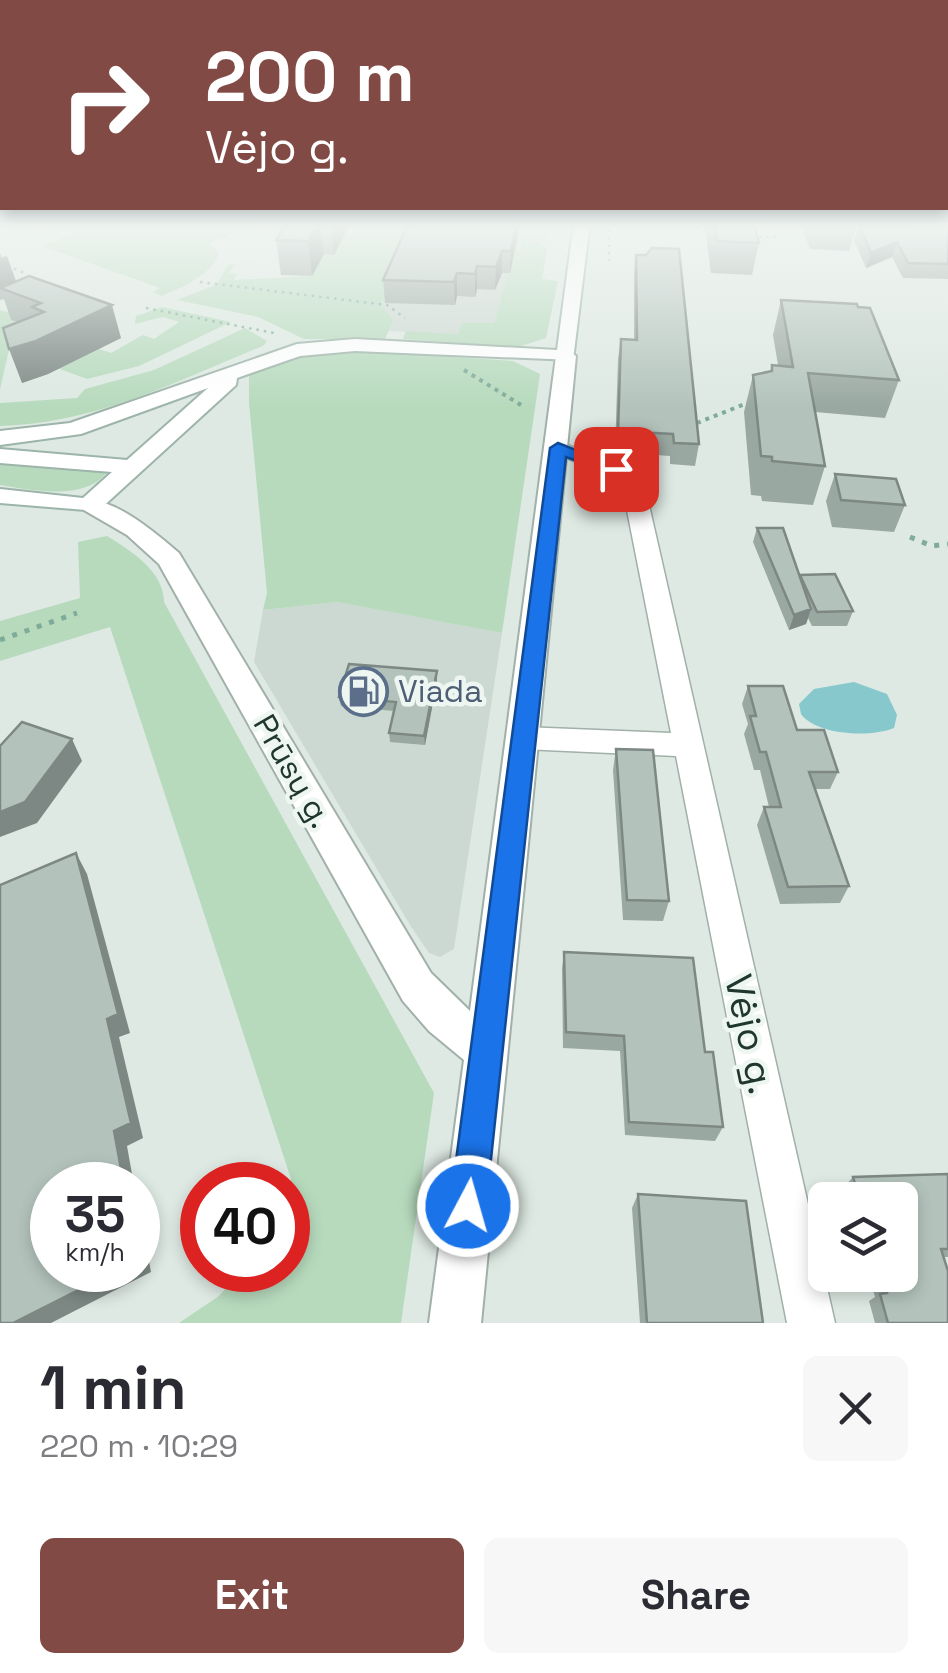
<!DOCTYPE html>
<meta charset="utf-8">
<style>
body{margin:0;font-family:"Space Grotesk",sans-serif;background:#f7f7f7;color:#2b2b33;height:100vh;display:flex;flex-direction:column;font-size:38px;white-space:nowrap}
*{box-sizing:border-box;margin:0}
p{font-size:32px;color:#7c7c81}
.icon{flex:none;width:55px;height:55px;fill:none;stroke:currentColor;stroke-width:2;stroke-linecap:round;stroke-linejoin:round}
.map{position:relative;height:1323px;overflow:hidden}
.sheet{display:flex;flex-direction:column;background:#fff;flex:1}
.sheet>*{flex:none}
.top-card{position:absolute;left:0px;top:0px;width:950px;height:210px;box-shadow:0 5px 15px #0003;background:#824a44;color:#fff;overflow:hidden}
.buttons{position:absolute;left:808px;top:1182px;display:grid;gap:20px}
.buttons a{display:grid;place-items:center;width:110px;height:110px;border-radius:15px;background:#fff;box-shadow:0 5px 15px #0003;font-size:50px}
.speed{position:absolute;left:30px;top:1162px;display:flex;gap:20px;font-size:50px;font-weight:700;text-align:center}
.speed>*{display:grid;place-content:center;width:130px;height:130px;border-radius:50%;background:#fff;box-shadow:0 5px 15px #0003;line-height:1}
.speed small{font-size:25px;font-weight:400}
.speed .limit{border:15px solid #d22;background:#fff;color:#111}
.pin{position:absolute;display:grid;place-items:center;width:85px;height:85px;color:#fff;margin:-42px;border-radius:20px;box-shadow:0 5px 15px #0006}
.me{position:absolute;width:110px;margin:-55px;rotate:6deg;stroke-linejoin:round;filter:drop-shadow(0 0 8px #0008)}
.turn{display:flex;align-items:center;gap:35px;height:210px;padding:0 40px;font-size:45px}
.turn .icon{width:130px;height:130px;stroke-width:2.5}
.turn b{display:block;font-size:70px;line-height:85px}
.round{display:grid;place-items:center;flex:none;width:105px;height:105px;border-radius:15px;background:#f7f7f7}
.headline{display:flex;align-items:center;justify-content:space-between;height:170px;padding:0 40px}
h1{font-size:60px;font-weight:700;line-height:75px}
.cta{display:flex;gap:20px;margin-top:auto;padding:20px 40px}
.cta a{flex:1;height:115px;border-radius:15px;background:#824a44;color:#fff;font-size:40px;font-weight:700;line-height:115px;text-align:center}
.cta a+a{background:#f7f7f7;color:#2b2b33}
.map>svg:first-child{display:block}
.built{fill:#ccd8d2}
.green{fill:#b7dabd}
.water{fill:#87c8cd}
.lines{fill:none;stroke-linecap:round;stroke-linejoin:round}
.minor-casing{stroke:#a1b0a9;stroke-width:3}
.tertiary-casing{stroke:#a1b0a9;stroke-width:4}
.secondary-casing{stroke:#9db4aa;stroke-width:4}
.path-far2{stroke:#7fab9a;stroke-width:2.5;stroke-dasharray:2.5 5;stroke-linecap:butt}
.path-far1{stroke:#7fab9a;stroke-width:4;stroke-dasharray:4 5;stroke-linecap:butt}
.path{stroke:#7fab9a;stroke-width:5;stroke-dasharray:5 8;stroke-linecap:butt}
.minor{fill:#fff;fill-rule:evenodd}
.tertiary{fill:#fff;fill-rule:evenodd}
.secondary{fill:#fff;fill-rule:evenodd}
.wall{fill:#9aa8a2}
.shaded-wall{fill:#7d8884}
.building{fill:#b3c3bc;stroke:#7d8884;stroke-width:2.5}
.route{fill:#1a73e8;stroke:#114b97;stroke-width:2.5}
.labels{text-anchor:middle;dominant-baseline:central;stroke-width:9;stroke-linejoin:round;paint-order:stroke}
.service-label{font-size:32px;fill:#4e5e75;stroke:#eef6f1;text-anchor:start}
.street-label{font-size:32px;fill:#20372f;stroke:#eef6f1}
.near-street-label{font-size:38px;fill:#20372f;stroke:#eef6f1}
</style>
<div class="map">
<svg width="948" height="1323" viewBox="0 0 948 1323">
<rect width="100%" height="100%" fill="#dee9e3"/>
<path class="built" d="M509 224 539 226V233H547L545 243 522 241 515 254 494 323H462L458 334 389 331 394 320 380 305 389 294Z
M337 602 502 633 454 949 440 957 429 953 410 925 254 662 263 610Z"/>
<path class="green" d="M95 222H240L227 237 209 243 219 253C212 275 182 287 162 296L153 292 160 288 42 246 98 224Z
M351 222H419L389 294 380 304 394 320 385 339H304L258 317 177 300 217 284 228 265 255 263 234 265 229 273 237 274 234 280 312 276 321 254H334L340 234H354L357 227Z
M522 241 541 243 547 250 542 279 558 281 546 338 518 347 403 339 406 331 458 334 462 323H494L514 254 507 248 520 249Z
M162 307 231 322 139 366 87 379 9 350 0 389V310L22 315 13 321 111 353 143 335 154 339 179 322 163 317 135 324 136 316Z
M245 328 267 341 263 346C177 381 95 424 0 426V403L77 398 85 389 154 370Z
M363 351 513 361 540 374 502 633 337 602 263 610 267 593 249 403V373C286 354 322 353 363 351Z
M0 460 108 471C86 502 31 490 0 485Z
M107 536C131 551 164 571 164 602L434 1093 401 1323H179L219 1296 242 1270H288L291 1179 110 627 0 661V621L80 598 78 542Z"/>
<path class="water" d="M854 682 887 694 897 715 894 728C870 738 816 735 801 714L799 704 814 689Z"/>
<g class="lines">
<defs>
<path id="minor" d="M558 442 624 464 644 483 835 1323H787L676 756 523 749 512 746 508 738 512 730 523 727 671 733 622 485 608 474 551 452 547 448Z"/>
<path id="tertiary" d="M566 350 576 356 481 1323H429L464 1060 429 1031 403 1001 159 564 127 535 77 506 80 501C110 493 158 535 179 553L431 973 470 1011 556 356Z"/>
<path id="secondary" d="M574 222H590L573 360 355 351 300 356 237 378 236 385 98 511 0 503V489L83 498 112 472 0 463V449L127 460 208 388 81 434 0 445V431L70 423 297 344 355 339 557 350Z"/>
</defs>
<use href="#minor" class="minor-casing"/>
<use href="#tertiary" class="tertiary-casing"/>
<use href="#secondary" class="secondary-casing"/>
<path class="path-far2" d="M609 222V261
M694 222V227L710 233
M22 229 42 222
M751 237H778
M0 263 27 274
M200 282 387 305 405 318
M146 308 274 333"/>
<path class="path-far1" d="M464 370 521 405
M697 423 750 402"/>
<path class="path" d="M910 537 932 546 948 544
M0 640 77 613"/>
<use href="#minor" class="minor"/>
<use href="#tertiary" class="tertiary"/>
<use href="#secondary" class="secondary"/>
</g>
<path class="wall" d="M287 222H351L334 255 324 254 312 276 281 275 276 240Z
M704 222H753L759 243 752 275 711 273Z
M800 222H858L849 251 810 249Z
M909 222H948V279L903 278 892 257 866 268 854 240 859 225 907 227Z
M519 230 510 273H502L495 290 477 289 475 297 457 296 455 305 385 303 383 280Z
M0 253 16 281 121 338 48 374 22 383 17 322 11 320 4 299 0 300Z
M636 255 699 444 695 466 670 464V456L615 452 618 359 621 339 634 340V273Z
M781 300 899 380 885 418 815 412 825 466 813 505 762 501 761 496 751 495 744 412 753 375 770 372 772 365H778L773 335Z
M835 474 905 505 894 532 832 527 826 501Z
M757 528 800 576 853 611 847 626H812L808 618 806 624 789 630 753 542Z
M437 671V681L425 745 390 742 389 733 394 711 341 706 339 697Z
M748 686 797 730 838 772 830 789H815L849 886 840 903 780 904 757 825 764 807H769L760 770H754L744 734 748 724 742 704Z
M616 749 669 901 663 921 623 920 613 770Z
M564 952 705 1052 723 1127 715 1141 625 1135 620 1051 563 1048 562 968Z
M948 1174V1257H943L948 1323H875L869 1301 875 1297 869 1275H900V1200H847L844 1187 853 1177Z
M638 1194 763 1323H640L632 1208Z"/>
<path class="shaded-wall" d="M319 222H320L324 254 312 276 308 241Z
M330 222H351L334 255Z
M517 222H520L519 230 510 273 511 251Z
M897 242 892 257 866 268 871 253Z
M502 251V273L495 290 496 267Z
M7 256 20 292 0 288V258Z
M477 266V289L475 297V274Z
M457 273V296L455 305 454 282Z
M112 305 121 338 48 374 22 383 9 349Z
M811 609 806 624 789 630 794 615Z
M437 671V681L425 745 424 736Z
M72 739 82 761 37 823 0 837V812Z
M76 853 87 874 130 1033 119 1037 143 1138 127 1146 134 1185H124L114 1131 107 1019Z
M138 1201 151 1272 51 1323H13L118 1270H138Z"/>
<path class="building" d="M287 222H319L308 241 276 240Z
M409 222H517L511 251H502L496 267 477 266 475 274 457 273 454 282 383 280Z
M714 222H753L759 243 717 241Z
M910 222H948V264L908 263 897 242 871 253 859 225 910 227Z
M652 248 679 249 699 444 674 443 673 434 618 431 621 339 637 340 636 255H646Z
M29 276 112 305 36 341 9 349 3 328 44 312 32 307 41 303 0 288Z
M781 300 857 304 858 307 870 308 899 380 808 373 825 466 772 461V457L761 456 753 375 772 371V365L793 367Z
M835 474 896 479 905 505 841 500Z
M757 528H783L811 609 794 615Z
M835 574 853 611 817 612 800 575Z
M349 664 437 671 424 736 389 733 396 702 339 697Z
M748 686H783L797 730H824L838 772H809L849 886 788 887 764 807H781L766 752H760L750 716H756Z
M22 722 72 739 25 802 0 812V746Z
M616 749 653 750 669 901 627 900Z
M76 853 118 1014 107 1019 131 1123 114 1131 124 1185H52V1270H118L13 1323H0V885Z
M564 952 693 958 705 1052H713L723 1127 629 1122 624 1036 566 1032Z
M948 1174V1249H941L948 1271V1323H888L880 1294 887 1293 882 1275H900V1200H860L853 1177Z
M638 1194 746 1201 763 1323H647Z"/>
<linearGradient id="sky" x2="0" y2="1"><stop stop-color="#81bcdd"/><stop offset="0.55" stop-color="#f0f5f2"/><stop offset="1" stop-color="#f0f5f2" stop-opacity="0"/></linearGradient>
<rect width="948" height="407" fill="url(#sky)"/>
<path class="route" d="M558 443 625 469 616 475 566 457 486 1206 481 1219 468 1224 455 1219 450 1206 550 448Z"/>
<defs>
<symbol id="fuel-ring" viewBox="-11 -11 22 22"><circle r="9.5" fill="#eef6f1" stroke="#5c6f8a" stroke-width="1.5"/><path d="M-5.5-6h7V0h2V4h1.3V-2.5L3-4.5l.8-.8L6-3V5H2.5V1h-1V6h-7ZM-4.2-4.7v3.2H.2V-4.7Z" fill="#5c6f8a"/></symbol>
</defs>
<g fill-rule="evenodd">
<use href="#fuel-ring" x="336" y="664" width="55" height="55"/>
</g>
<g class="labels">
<g class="service-label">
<text x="398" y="691">Viada</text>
</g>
<g class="street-label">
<text transform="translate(293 771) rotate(60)">Prūsų g.</text>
</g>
<g class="near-street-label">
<text transform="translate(750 1034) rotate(78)">Vėjo g.</text>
</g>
</g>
</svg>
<div class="buttons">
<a><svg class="icon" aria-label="layers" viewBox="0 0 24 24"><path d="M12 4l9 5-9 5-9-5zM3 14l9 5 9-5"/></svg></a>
</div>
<div class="speed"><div>35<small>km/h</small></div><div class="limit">40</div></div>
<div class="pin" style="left:616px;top:469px;background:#d93025"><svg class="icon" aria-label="arrive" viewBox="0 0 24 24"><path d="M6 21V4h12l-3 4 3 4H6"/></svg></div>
<svg class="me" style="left:468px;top:1206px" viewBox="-20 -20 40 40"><circle r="17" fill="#1a73e8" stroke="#fff" stroke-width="3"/><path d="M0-11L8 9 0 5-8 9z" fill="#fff"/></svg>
<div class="top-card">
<div class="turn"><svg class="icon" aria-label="right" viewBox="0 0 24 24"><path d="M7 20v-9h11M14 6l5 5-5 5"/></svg><div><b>200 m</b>Vėjo g.</div></div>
</div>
</div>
<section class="sheet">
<div class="headline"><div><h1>1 min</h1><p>220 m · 10:29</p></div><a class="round"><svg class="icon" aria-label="close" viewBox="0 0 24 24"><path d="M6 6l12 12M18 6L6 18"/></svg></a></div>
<div class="cta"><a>Exit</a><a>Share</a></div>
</section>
